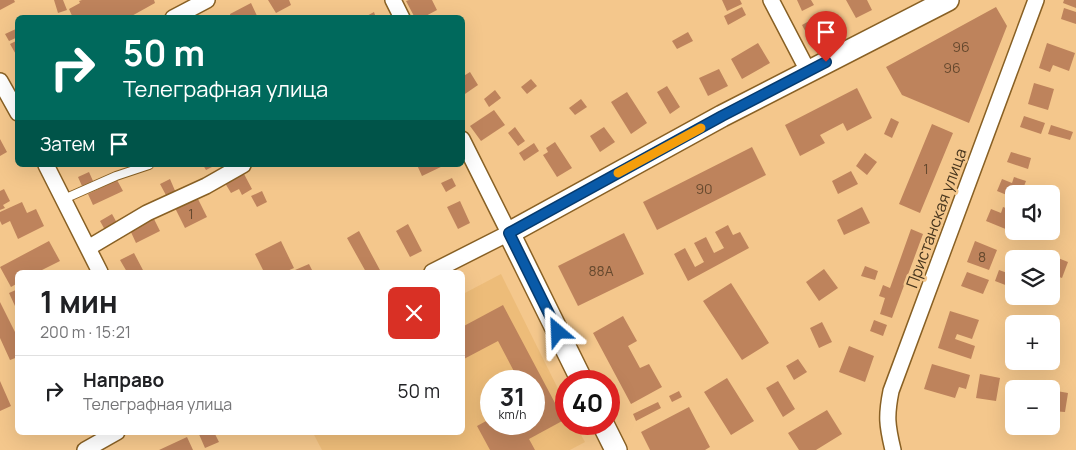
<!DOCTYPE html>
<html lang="ru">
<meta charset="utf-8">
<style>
body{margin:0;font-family:Manrope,sans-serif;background:#f6f6f6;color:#202124;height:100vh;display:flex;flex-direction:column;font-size:19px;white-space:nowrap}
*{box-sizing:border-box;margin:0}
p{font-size:16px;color:#757577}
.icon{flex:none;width:28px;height:28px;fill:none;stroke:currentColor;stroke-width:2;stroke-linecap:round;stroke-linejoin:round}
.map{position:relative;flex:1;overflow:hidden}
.side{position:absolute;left:15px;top:270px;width:450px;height:165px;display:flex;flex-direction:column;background:#fff;border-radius:8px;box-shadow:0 5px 20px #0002}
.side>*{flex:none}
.top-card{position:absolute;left:15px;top:15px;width:450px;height:152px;border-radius:8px;box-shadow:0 5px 20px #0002;background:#00695c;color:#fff;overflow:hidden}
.controls{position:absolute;left:1005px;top:185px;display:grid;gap:10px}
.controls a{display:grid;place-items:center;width:55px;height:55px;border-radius:8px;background:#fff;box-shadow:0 5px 20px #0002;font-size:25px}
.speed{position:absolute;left:480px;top:370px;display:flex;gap:10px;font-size:25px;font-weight:700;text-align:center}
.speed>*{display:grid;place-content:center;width:65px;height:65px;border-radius:50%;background:#fff;box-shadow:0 5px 20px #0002;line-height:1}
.speed small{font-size:12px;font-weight:400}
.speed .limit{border:8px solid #d22;background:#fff;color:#111}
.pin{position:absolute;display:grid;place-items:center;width:42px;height:42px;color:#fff;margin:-51px -21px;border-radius:50% 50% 50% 0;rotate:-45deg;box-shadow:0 0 5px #0007}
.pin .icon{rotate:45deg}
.me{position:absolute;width:55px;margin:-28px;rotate:334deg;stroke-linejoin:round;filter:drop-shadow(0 0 4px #0008)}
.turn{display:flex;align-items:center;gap:18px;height:105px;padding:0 25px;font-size:22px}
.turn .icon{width:65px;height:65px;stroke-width:2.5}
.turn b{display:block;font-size:35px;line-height:42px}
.then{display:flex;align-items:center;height:48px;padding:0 25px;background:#0003;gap:10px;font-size:19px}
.round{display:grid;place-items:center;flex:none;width:52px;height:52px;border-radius:8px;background:#f6f6f6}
.head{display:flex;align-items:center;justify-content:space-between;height:85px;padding:0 25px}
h1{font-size:30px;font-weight:700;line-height:38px}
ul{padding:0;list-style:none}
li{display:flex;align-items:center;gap:15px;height:70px;padding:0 25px;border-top:1px solid #e0e0e0}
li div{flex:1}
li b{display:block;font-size:19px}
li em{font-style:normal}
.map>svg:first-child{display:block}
.built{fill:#edbc79;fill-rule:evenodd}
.building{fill:#be835c}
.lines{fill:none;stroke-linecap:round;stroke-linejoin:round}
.lane-casing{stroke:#886024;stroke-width:10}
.street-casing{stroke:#886024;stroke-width:18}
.secondary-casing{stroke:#886024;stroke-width:24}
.lane{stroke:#fff;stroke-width:8}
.street{stroke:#fff;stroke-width:15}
.secondary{stroke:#fff;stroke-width:21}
.route-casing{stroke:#063a6d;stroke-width:12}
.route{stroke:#095aa8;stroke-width:9}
.slow{stroke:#f59e0b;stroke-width:9}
.labels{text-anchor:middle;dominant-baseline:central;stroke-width:5;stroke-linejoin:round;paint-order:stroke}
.number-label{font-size:14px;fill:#66492e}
.street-label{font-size:16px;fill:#48361e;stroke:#f4c78c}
</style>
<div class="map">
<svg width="1076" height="450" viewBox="0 0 1076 450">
<rect width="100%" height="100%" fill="#f4c78c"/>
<path class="built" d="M501 274 566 405V424H575L585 442 570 450H322L313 433 462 432 463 294ZM491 381H534V424H491Z"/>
<path class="building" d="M0 0H14L15 2 0 10Z
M54 0H63L67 10 58 13Z
M82 0H154L155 3 128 18H97L96 16 93 18H73L69 9 80 3 79 1Z
M268 0H289L291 5 276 13Z
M409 0H432L437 10 422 18H415L406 1Z
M722 0H740L742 4 727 11Z
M797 0H811L814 5 802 11Z
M846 0H867L872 10 856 18Z
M1064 0H1076V8L1063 3Z
M251 3 258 18H231L230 14Z
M742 7 746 15 728 25 724 16Z
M996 7 1007 26 969 123 902 95 886 67Z
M1064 8 1076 12V24L1061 19Z
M374 12 376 18H363Z
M818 16 827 33 811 42 802 25Z
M18 28V37L9 41 5 34Z
M688 32 693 41 677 49 672 41Z
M18 40V58L10 44Z
M758 43 770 63 742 79 731 59Z
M1047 43 1075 53 1069 71 1053 65 1050 72 1039 68Z
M719 69 728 86 708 96 699 78Z
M470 72 478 85 462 96V77Z
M531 79 537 86 527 94 521 87Z
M1034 83 1054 89 1048 110 1028 104Z
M667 86 680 107 670 114 657 92Z
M857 88 872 118 847 131 843 123 820 135 825 143 800 156 785 125Z
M495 90 501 98 489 107 484 99Z
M627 92 647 123 631 134 611 102Z
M581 99 587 107 575 115 569 108Z
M494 110 505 125 481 141 470 126Z
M1024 116 1045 123 1041 134 1020 127Z
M891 118 899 122 892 138 884 134Z
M932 124 953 133 920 213 899 204Z
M1051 125 1073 132 1070 140 1048 134Z
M515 127 525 141 518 146 508 133Z
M604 127 615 142 600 152 590 136Z
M0 139 7 152 0 156Z
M555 142 572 168 557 177 543 155 548 152 546 148Z
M534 143 539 151 524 161 519 153Z
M752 147 766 175 657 230 643 202Z
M1011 152 1031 158 1028 169 1007 162Z
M865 153 877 162 867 175 856 166Z
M203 165H216L206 170Z
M417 165H445L422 176Z
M851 171 858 184 838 194 832 181Z
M89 172 93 181 82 186 78 177Z
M244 174 252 189 242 195 239 189 231 193 225 183Z
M1014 177 1026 181 1021 194H1014V198L997 191 1002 179 1012 183Z
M452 178 456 186 446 192 441 183Z
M170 179 176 193 167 197 160 184Z
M117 180 123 191 93 205 88 194Z
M4 189 10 201 3 205 5 208 0 210V191Z
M262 191 267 202 257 207 251 196Z
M197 197 207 217 185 228 175 208Z
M460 201 470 223 458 229 447 207Z
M22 202 27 213 36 209 44 226 18 239 10 221 2 225 0 221V212Z
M862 207 870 223 844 235 837 220Z
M1003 207 1014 211V215L1008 230 986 221 991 209 1001 213Z
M112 214 117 223 105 230 100 221Z
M154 219 160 231 136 243 130 230Z
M408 224 422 251 410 257 396 231Z
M728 225 733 235 740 232 749 248 688 281 674 254 685 248 695 267 704 262 694 243 706 237 714 253 724 248 715 232Z
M911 229 923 234 892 318 880 314 885 298 879 296 883 285 890 288Z
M359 231 381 272H366L347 238Z
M624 233 644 274 578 306 558 266Z
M49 241 60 261 38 272H18V283L11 287 0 267Z
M281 241 294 268 285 272H264L255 254Z
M975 241 997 250 989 270 967 262Z
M1043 252 1068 262 1062 278 1051 274V259H1040Z
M134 253 144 272H127L120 260Z
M309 264 313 272H296L295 270Z
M865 266 878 271 875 280 861 276Z
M824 269 838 288 819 301 806 282Z
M999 270 1013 275 1008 286 995 281Z
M967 272 989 280 983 294 961 286Z
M731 283 769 343 742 360 703 301Z
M18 289V305L15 306 9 293Z
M0 302 18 338V357L10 360 0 338Z
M503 305 564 420 529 439 535 450H490L477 426 488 420 481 406 491 400V424H534V381H519L498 341 462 360V327Z
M950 311 979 320 972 339 957 334 955 339 975 346 971 359 938 348Z
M623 316 637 341 628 346 640 368 649 364 662 387 631 404 593 333Z
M874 320 887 325 883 336 870 331Z
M822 322 832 342 819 348 810 328Z
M849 346 874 356 865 382 839 372Z
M798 359 807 372 794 380 786 366Z
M932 364 970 375 966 389 959 387 955 398 924 389Z
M980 374 1000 378 996 401 976 398Z
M727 378 754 421 731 435 704 392Z
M0 381 11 406 0 411Z
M778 381 795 409 783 417 766 388Z
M1012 384 1025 386V389H1014V402L1008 401Z
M1051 390 1068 393 1065 412 1051 411Z
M679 391 682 397 672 402 669 396Z
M658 402 661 408 636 421 633 414Z
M689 407 710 447 705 450H650L641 432Z
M827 410 842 434 816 450H799L788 433Z
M198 432H214L219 442 205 448Z
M187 437 193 450H159Z"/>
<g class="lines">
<defs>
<path id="lane" d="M64 199 116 176 149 165"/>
<path id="street" d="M393 0 402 18
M771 0 808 71
M173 18 207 0
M0 81 18 113
M46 165 100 272
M88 248 147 213 206 186 243 165
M432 272 509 233 462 139
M85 450 117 432
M893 450C887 425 886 416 891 391L1036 0"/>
<path id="secondary" d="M582 381 509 233 722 116 948 0
M603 424 616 450"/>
</defs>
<use href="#lane" class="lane-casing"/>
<use href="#street" class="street-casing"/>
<use href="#secondary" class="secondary-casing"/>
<use href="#lane" class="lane"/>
<use href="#street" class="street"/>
<use href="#secondary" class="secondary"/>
</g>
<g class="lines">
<defs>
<path id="route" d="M558 332 509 233 722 116 826 62"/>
</defs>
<use href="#route" class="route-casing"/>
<use href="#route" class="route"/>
<path class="slow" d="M618 173 701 128"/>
</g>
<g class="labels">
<g class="number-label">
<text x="961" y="46">96</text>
<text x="952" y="67">96</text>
<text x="926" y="168">1</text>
<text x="704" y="188">90</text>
<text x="191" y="213">1</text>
<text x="982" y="256">8</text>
<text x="601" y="270">88А</text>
</g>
<g class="street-label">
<text transform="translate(936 218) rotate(-70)">Пристанская улица</text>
</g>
</g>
</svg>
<div class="controls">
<a><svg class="icon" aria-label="sound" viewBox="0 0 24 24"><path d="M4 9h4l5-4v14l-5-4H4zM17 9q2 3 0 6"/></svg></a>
<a><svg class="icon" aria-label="layers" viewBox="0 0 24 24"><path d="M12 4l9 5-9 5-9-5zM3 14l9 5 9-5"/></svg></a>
<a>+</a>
<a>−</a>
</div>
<div class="speed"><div>31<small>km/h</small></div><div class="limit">40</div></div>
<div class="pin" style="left:826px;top:62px;background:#d93025"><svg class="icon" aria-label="arrive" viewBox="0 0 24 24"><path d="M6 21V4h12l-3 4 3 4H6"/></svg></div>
<svg class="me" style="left:558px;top:332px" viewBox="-20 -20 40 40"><path d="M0-17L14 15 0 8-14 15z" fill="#095aa8" stroke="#fff" stroke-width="4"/></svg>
<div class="top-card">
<div class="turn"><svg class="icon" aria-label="right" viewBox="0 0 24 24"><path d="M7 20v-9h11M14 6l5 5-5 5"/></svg><div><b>50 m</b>Телеграфная улица</div></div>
<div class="then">Затем<svg class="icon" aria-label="arrive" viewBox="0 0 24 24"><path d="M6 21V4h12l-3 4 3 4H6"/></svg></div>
</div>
<section class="side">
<div class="head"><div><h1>1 мин</h1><p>200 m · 15:21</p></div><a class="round" style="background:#d93025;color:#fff"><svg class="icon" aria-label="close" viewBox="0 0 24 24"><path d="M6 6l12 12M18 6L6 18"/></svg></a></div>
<ul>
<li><svg class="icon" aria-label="right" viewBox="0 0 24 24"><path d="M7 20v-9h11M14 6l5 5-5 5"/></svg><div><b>Направо</b><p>Телеграфная улица</p></div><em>50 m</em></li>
</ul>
</section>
</div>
